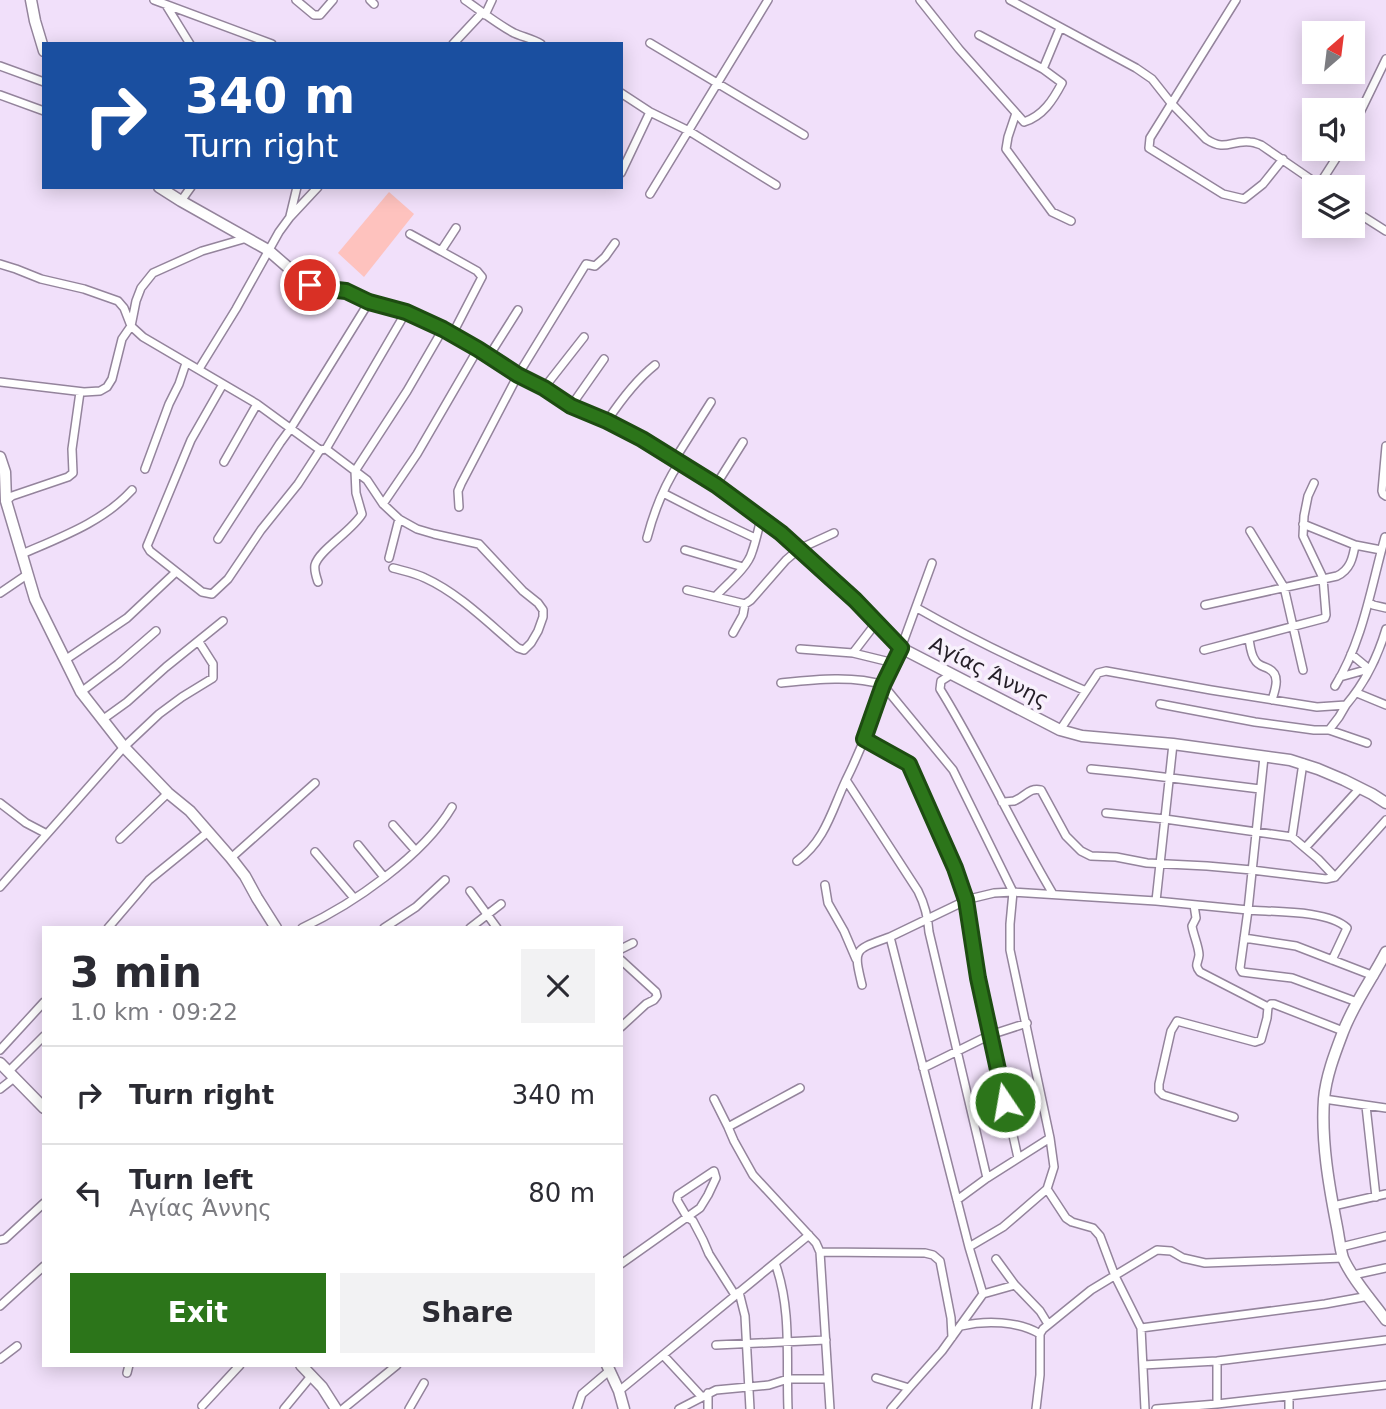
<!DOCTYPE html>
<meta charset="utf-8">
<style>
body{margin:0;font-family:"DejaVu Sans",sans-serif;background:#f2f2f3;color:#2b2b33;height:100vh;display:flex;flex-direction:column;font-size:26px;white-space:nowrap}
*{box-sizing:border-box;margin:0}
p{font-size:23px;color:#7c7c81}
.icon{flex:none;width:38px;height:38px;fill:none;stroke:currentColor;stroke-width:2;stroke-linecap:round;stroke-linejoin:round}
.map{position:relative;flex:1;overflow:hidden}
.panel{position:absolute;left:42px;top:926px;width:581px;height:441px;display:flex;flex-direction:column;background:#fff;border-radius:0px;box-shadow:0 4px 18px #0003}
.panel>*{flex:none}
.top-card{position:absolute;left:42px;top:42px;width:581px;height:147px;border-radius:0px;box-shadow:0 4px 18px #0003;background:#1a4fa0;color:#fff;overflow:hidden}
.needle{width:46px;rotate:28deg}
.buttons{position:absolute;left:1302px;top:21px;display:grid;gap:14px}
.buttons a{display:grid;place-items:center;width:63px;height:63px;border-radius:0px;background:#fff;box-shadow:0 4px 18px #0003;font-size:35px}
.pin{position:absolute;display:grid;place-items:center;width:60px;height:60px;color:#fff;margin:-30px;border:4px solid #fff;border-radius:50%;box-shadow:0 2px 7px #0007}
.me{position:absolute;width:77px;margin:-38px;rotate:348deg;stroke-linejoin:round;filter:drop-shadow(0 0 5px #0008)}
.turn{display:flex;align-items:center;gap:24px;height:147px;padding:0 28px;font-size:32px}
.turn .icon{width:91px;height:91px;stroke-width:2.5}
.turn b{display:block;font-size:49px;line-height:60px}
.round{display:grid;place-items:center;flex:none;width:74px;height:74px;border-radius:0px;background:#f2f2f3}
.headline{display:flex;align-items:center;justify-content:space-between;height:119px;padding:0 28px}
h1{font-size:42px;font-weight:600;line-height:52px}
.primary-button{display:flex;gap:14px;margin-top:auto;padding:14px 28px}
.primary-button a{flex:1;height:80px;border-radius:0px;background:#2c751a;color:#fff;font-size:28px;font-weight:600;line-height:80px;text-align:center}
.primary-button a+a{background:#f2f2f3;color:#2b2b33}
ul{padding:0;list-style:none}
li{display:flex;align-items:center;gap:21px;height:98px;padding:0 28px;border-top:2px solid #e1e1e2}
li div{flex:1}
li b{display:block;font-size:26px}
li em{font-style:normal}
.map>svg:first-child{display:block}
.green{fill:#fec2be}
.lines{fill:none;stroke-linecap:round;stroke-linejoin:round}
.street-casing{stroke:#94849c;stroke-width:10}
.secondary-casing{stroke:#94849c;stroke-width:13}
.street{stroke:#fff;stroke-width:7}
.secondary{stroke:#fff;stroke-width:10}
.route-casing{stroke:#1d4c11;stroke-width:18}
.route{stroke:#2c751a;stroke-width:12}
.labels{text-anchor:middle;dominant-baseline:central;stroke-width:7;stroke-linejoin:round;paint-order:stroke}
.street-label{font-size:21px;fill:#241e27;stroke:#f8f1fc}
</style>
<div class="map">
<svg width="1386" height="1409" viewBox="0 0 1386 1409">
<rect width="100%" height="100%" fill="#f1e0fa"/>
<path class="green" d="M389 192 414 214 364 277 338 253Z"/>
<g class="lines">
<defs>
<path id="street" d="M154 0 272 44
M296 0 314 15H320L333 0
M370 0 374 4
M465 0C481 11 497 24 514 33 523 37 533 39 541 44
M920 0 959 49 1024 122C1043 116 1053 100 1062 83L1043 69 1060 28
M1010 0 1136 68 1152 79 1171 103 1206 139C1226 152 1230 140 1250 142 1254 142 1258 144 1261 145L1322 187
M1236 0 1150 138 1149 148 1223 194 1244 199 1263 184 1283 159
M166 5 190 44
M485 15 492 0
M979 35 1043 69
M650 43 804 135
M453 44 482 13
M0 66 44 82
M621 93 650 112 689 131 776 185
M0 95 44 111
M1016 113 1008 137 1006 149 1052 212 1071 221
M1353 127 1386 59
M621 173 650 112
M1319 185 1342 149
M650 194 768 0
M181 201 191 187
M1353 210 1386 231
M290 216 297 187
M410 234 441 251
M0 264 16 269 41 279 84 289 118 301 124 308 131 326 143 337 257 404 320 450 326 449 367 480 383 504 399 519 417 529 434 534 479 544 523 591 538 603 543 610V617L538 631 531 643 524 650 518 648C489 624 460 594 425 578 415 573 404 571 393 568
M452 335 482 277 477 271 441 251 456 228
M489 356 518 310
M199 369 236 309 279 232 290 217 318 187
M0 382 84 392 100 391 107 387 112 379 122 339 131 326 136 301 141 288 153 273 202 251 247 238
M223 384 191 440 147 546 150 551 202 592 212 594 228 579 261 530 298 484 320 450
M544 388 584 337
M571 406 604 359
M607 421C621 400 636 380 655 365
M1386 446 1382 491 1383 494 1386 496
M326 449 406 312
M675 459 711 402
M224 462 257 404
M145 469 169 404 179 384 186 363
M716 485 743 442
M663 493 708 516 755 538
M6 501 12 496 68 477 73 473 72 449 80 392
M383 504 417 454 478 349
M459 507 458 491 461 484 518 375 586 264 595 266 605 257 615 243
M1303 524 1355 545 1381 550
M1250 531 1284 587 1303 670
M647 538C654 511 664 486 679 463
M218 539 280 443 291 428 369 302
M685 550 743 567
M22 554C61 537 103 522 132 490
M389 558 399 519
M932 563 901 648 883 685 953 770 1013 892 1010 924V950L1050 1138 987 1178 957 1200
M318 582C316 576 314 571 315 565 319 550 352 531 362 514L356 493 355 471 407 391 443 329
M687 590 745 604 751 600 786 560 799 549 834 533
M0 593 28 574
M716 596C727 584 748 567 752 552 756 541 758 530 761 519
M1369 602 1373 605 1386 608
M1205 605 1337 576C1350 570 1353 558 1355 545
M917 608C971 639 1028 666 1086 691
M733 633 743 615 745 604
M1249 639C1250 645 1251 655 1255 660 1258 666 1264 666 1269 669 1281 675 1275 690 1272 700
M800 649 853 653 894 663
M1204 650 1325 618 1326 615 1323 578 1303 536 1304 516 1308 496 1314 483
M853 653 876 623
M1351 654 1369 669
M65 660 127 618 176 572
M952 674 941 681 940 689C981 755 1013 827 1053 894
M1340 677 1369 669
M781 683C811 680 854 675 883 685 873 718 861 750 846 780L918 891C925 905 928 916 929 932L987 1178
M1335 686C1363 641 1371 587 1385 537
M81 692 118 664 156 631
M1357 693 1386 705
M1160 704 1255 722 1314 730H1329L1367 743
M102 720 127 702 166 667 223 621
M1060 730 1098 673 1106 671 1211 690 1317 707 1346 705C1364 684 1378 656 1386 629
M1329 730 1339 717 1346 705
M864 739 910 764 955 868 966 900 978 978 1018 1158
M1091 769 1131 773 1260 789
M1002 802C1004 802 1013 801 1014 801 1025 797 1029 787 1041 790L1066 836 1081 851 1091 856 1116 857 1147 863 1207 866 1252 870 1326 879 1335 877 1386 820
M0 803 26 823 47 834
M1106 813 1165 819 1292 837 1318 859 1335 877
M393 825 415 850
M1292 837 1303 763
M120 839 168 793
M358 845 384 877
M1305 848 1360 788
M315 852 354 898
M231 858 315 783
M797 861C825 841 832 810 846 780
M825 885 828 903 844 931 856 959
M0 887 124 747 159 714 182 697 213 678V664L199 642
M470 891 497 928
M1156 901 1248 910 1264 757
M1194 905 1196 918 1192 926C1193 934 1199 947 1199 955 1198 964 1194 964 1200 972L1268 1007
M108 928 149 880 208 832
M302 928C353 904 423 856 452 807
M384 928 416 907 445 880
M470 928 501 904
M1244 938 1296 946 1374 976
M621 949 633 943
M621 960 656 992 657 996 654 1000 646 1004 621 1027
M1332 960 1347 928C1328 910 1274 912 1248 910L1240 968 1242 972 1292 978 1357 1002
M862 985C853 948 854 950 890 937
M0 1050 44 1002
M923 1068 990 1035 1027 1023
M8 1072 44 1036
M800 1088 728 1127 734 1141 753 1175 816 1243 820 1252 830 1409
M0 1089 14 1078
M714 1099 728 1127
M1324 1099 1386 1108
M1366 1106 1376 1197
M1234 1117 1163 1095 1159 1091V1084L1171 1031 1177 1021 1255 1042 1261 1040 1267 1018 1268 1007 1271 1004H1274L1343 1031
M1047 1189 1066 1218 1072 1222 1093 1228 1100 1236 1115 1276 1141 1328 1145 1409
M1333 1206 1386 1194
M0 1240 5 1239 44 1203
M969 1247 890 937 969 899 994 893 1013 892 1156 901 1173 744
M1341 1247 1386 1236
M820 1252 925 1253 933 1255 940 1261 951 1318 952 1337
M996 1259 1015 1285
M775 1263C792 1309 786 1360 788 1409
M621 1264 700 1208 708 1195 716 1178 714 1171 678 1195 677 1200 687 1217 693 1221 703 1240 709 1254 735 1295
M1353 1275 1386 1268
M739 1292 745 1316 750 1409
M983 1294 969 1247 1003 1227 1047 1189 1054 1167 1050 1138
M0 1306 44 1266
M961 1326C986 1320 1018 1321 1040 1334
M1141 1328 1325 1304 1369 1296
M716 1345 826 1340
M664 1356 701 1396
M0 1359 17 1346
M1217 1361V1404
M1143 1365 1217 1361 1386 1340
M127 1373 129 1365
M876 1378 909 1388 942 1351 983 1294 1015 1285 1040 1311 1048 1324
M619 1391 809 1235
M708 1393V1409
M1289 1397V1409
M202 1406 240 1365
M284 1409 312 1375
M343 1409 397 1365
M409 1409 424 1383
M577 1409 582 1394 609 1371
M679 1409 716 1390 769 1385 788 1379H828
M891 1409 909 1388
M1036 1409 1040 1375V1334L1043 1329 1091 1290 1157 1250 1171 1251 1183 1258 1205 1263 1343 1258
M1156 1409 1217 1404 1386 1385"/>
<path id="secondary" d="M31 0 35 21 44 51
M159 187 181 201 268 250 291 270 310 285 319 288 346 291 369 302 393 307 406 312 443 329 478 349 518 375 544 388 571 406 607 421 642 439 716 485 781 533 855 600 901 648 1060 730 1082 736 1173 744 1290 760 1318 769 1344 780 1372 794 1386 803
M0 457 5 472 6 501 35 599 81 692 124 747 168 793 190 811 231 858 245 876 257 898 276 928
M1386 952C1372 979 1354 1003 1343 1032 1335 1053 1326 1076 1324 1099 1321 1141 1329 1186 1337 1227 1339 1237 1340 1248 1343 1258 1352 1279 1373 1302 1386 1320
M0 1063 44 1108
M301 1365 322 1387 336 1409
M607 1365 619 1391 624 1409"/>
</defs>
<use href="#street" class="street-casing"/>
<use href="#secondary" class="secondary-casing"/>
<use href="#street" class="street"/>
<use href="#secondary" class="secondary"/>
</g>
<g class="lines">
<defs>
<path id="route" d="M310 285 319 288 346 291 369 302 406 312 443 329 478 349 518 375 544 388 571 406 607 421 642 439 716 485 781 533 855 600 901 648 883 685 864 739 909 764 955 868 966 900 978 978 1005 1102"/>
</defs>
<use href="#route" class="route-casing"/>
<use href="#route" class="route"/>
</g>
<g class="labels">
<g class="street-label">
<text transform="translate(989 672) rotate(27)">Αγίας Άννης</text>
</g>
</g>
</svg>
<div class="buttons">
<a><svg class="needle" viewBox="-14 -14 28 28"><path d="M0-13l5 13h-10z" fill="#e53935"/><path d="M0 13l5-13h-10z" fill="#7c7c81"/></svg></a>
<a><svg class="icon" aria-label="sound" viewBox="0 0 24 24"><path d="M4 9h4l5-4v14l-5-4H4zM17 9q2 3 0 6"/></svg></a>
<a><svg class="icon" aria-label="layers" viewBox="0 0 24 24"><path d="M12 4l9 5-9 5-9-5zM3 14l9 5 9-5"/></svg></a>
</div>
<div class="pin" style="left:310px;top:285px;background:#d93025"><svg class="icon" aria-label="arrive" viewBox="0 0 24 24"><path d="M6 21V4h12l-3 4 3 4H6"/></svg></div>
<svg class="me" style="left:1005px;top:1102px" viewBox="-20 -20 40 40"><circle r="17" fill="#2c751a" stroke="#fff" stroke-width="3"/><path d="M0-11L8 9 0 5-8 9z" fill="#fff"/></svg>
<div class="top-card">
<div class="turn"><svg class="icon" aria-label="right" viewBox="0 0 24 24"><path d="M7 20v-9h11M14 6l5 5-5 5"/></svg><div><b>340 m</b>Turn right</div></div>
</div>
<section class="panel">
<div class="headline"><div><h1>3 min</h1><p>1.0 km · 09:22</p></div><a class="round"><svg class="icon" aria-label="close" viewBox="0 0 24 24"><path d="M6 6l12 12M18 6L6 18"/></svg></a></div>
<ul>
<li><svg class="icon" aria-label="right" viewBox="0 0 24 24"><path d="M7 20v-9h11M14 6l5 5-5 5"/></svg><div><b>Turn right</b></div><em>340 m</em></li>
<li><svg class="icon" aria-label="left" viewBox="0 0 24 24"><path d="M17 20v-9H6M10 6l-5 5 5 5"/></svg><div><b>Turn left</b><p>Αγίας Άννης</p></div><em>80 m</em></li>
</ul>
<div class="primary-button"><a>Exit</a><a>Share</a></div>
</section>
</div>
